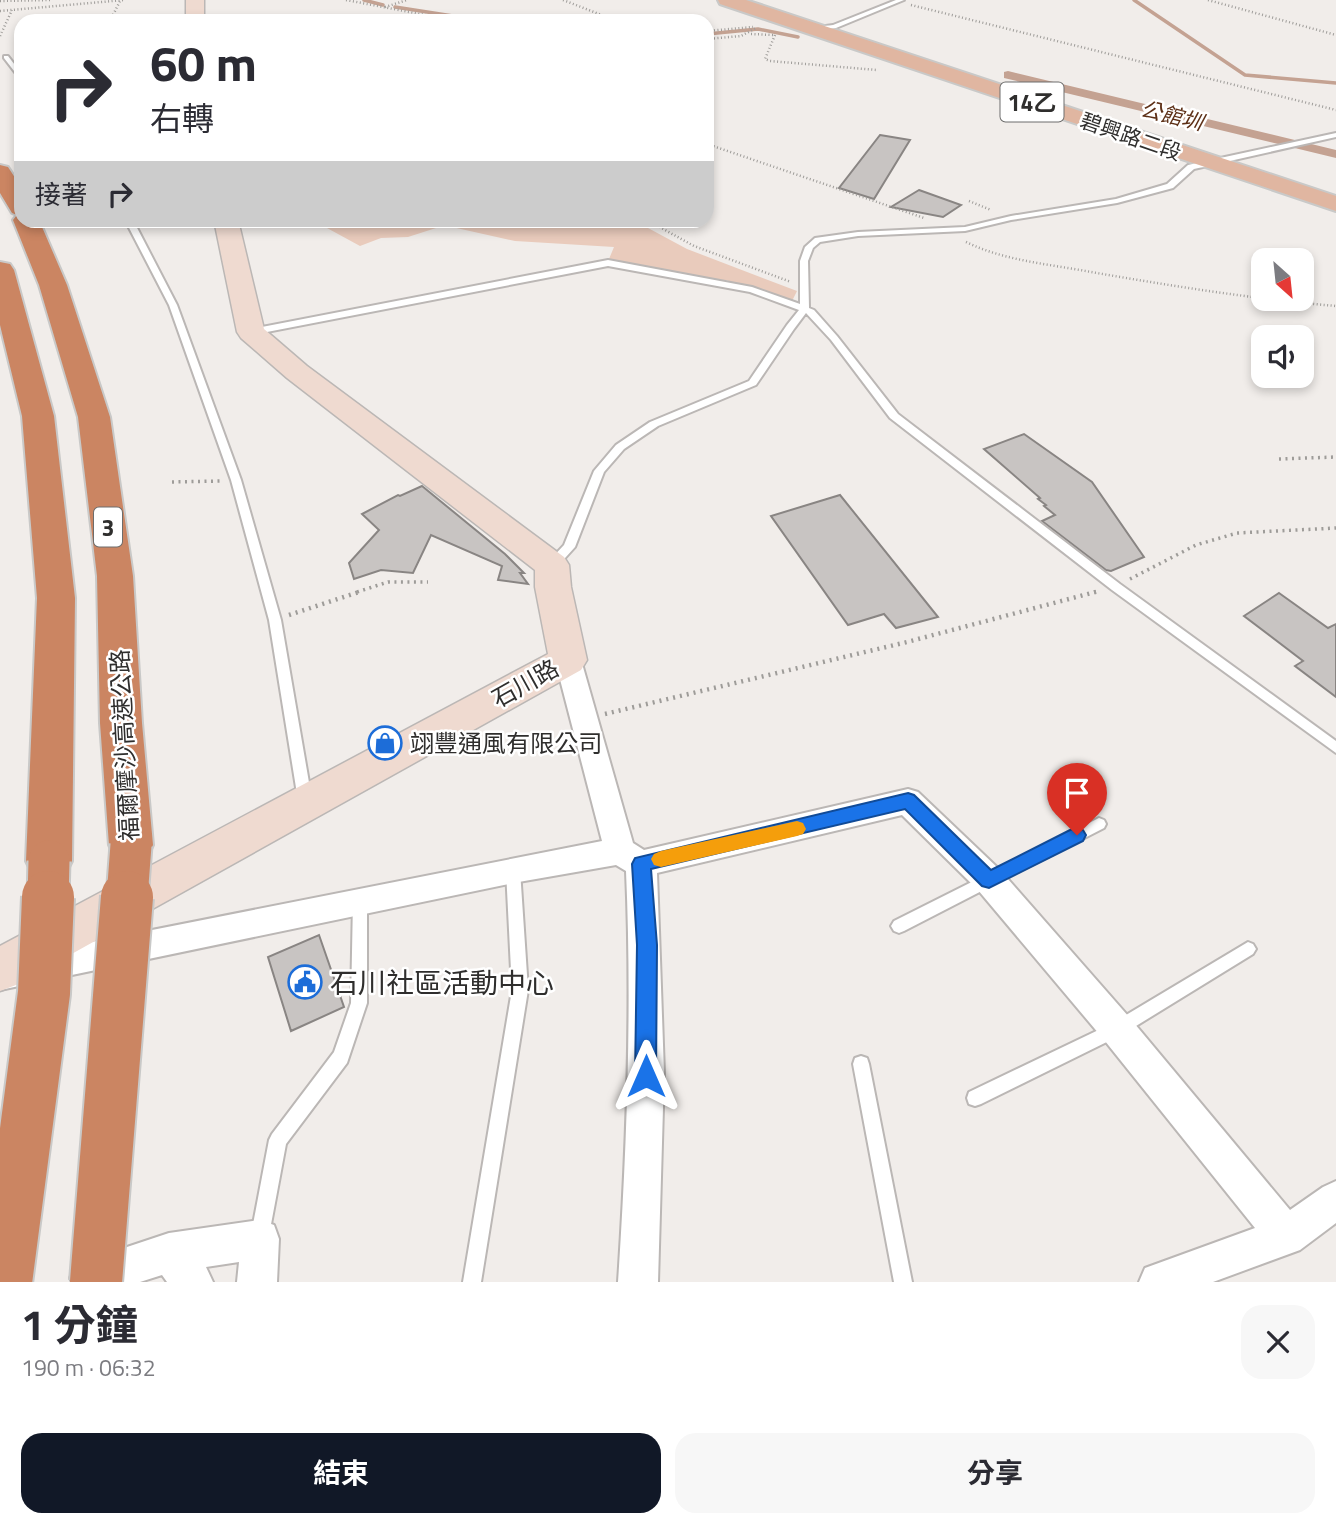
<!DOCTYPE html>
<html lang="zh-TW">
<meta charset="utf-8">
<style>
body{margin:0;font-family:"Titillium Web","Noto Sans TC",sans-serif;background:#f7f7f7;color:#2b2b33;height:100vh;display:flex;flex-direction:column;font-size:26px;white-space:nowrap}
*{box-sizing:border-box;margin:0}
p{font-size:23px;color:#7c7c81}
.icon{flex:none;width:38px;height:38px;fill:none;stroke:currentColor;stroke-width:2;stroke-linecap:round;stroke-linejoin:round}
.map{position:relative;height:1282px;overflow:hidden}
.sheet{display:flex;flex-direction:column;background:#fff;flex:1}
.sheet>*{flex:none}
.hud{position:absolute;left:14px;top:14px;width:700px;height:214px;border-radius:21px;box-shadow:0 4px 10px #0003;background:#fff;color:#2b2b33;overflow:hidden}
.needle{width:46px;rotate:153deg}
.fabs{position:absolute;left:1251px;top:248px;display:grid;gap:14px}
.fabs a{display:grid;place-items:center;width:63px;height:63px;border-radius:14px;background:#fff;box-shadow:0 4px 10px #0003;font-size:35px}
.pin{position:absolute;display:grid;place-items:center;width:60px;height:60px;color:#fff;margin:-72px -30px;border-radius:50% 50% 50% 0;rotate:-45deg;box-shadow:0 0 7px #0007}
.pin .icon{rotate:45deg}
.me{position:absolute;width:77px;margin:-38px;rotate:0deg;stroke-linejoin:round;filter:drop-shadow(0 0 5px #0008)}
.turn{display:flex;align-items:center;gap:24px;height:147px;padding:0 21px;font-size:32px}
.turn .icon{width:91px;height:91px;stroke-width:2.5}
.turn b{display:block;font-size:49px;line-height:60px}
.then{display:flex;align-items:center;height:66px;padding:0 21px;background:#0003;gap:14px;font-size:26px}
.round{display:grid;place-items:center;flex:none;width:74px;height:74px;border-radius:21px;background:#f7f7f7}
.head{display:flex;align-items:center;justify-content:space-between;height:119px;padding:0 21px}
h1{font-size:42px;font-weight:700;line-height:52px}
.primary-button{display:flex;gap:14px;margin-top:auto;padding:14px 21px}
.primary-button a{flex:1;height:80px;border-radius:21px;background:#111827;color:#fff;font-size:28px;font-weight:700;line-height:80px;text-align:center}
.primary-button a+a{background:#f7f7f7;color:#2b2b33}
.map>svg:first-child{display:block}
.green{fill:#e9cbbc}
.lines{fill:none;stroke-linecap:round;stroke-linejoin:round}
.stream{stroke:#c4a292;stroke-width:3.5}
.canal{fill:#c4a292;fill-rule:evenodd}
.building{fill:#c8c4c2;stroke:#898583;stroke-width:2}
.lane-casing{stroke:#bbb7b5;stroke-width:4}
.street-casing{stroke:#bbb7b5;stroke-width:4}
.secondary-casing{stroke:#bbb7b5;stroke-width:3}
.primary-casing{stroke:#c9c9c8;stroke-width:4}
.highway-casing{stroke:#c9c9c8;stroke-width:4}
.path-far2{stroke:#9e9c99;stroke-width:2.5;stroke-dasharray:1 2.5;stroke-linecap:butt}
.path-far1{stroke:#9e9c99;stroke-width:3.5;stroke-dasharray:2 4.5;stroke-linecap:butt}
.path{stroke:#9e9c99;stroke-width:4.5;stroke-dasharray:2 5;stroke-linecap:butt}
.lane{fill:#fff;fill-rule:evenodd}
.street{fill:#fff;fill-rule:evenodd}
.secondary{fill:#efdad0;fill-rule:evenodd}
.primary{fill:#e0b6a1;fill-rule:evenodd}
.highway{fill:#cb8562;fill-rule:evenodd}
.highway-bridge-far1-casing{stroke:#c9c9c8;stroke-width:45;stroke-linecap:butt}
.highway-bridge-casing{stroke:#c9c9c8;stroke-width:56;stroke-linecap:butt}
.highway-bridge-far1{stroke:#cb8562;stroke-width:41}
.highway-bridge{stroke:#cb8562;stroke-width:52}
.route{fill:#1a73e8;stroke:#114b97;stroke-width:2}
.slow{fill:#f59e0b}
.labels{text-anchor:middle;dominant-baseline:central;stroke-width:5;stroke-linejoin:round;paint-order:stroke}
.far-water-label{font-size:21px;font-style:italic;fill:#5d3017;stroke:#fff}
.far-street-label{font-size:21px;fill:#2f2e2d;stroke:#fff}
.shield{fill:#fff;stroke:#6d6d6c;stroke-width:2}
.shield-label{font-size:23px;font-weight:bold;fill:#2f2e2d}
.street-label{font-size:24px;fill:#2f2e2d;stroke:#fff}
.poi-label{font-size:24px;fill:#2f2e2d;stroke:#fff;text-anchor:start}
.near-poi-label{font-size:28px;fill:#2f2e2d;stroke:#fff;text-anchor:start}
</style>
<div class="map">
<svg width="1336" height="1282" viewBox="0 0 1336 1282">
<rect width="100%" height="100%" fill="#f1edea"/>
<path class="green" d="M334 220 635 221 687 249 797 291 792 301 788 302 726 280 714 282 615 262 609 259 614 247 515 241 452 227 436 228 408 237 381 238 360 246 327 228 325 223Z"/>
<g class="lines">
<path class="stream" d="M364 0 383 5
M1134 0 1245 75 1336 83
M395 7 485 21
M707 34 758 29 798 37"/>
<path class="canal" d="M1008 71 1336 150V158L1004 78V72Z"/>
</g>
<path class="building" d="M880 135 910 140 874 199 839 188Z
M919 190 961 205 943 217 891 207Z
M1024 434 1092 482 1144 557 1111 571 1106 570 1042 521 1055 515 1044 506 1046 505 1038 499 1040 498 984 449Z
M422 486 505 554 524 573H520L528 584 498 580 502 566 431 535 413 573 381 570 354 579 349 563 379 530 362 514 398 495 400 496Z
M840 495 938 617 896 628 884 614 848 625 771 516Z
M1279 593 1328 628 1336 624V697L1295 666 1303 661 1244 616Z
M319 935 344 1007 291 1031 268 957Z"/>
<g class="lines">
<defs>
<path id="lane" d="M896 0H904L836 28 814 30 811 28 833 25Z
M4 56H8L21 73V80L4 58Z
M1336 133V137L1194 169 1173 188 1117 203 1011 220 965 231 858 236 820 242 813 248 808 261 809 308 814 310 837 336 898 414 1120 584 1336 741V753L1112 590 890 418 831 340 806 313 794 329 756 385 658 426 624 449 604 472 575 547 556 568H548L546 565 548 562 564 545 594 471 616 445 650 422 749 381 787 325 799 310 750 292 608 266 251 335 246 332 251 329 608 260 752 287 800 304V261L805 247 815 238 858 232 965 227 1011 216 1116 199 1167 184 1188 165Z
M125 220H133L177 305 241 480 281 620 312 800 310 804 305 806 300 804 298 800 269 620 231 480 169 305Z
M1099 818 1104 820 1106 824 1104 828 904 931 899 933 894 931 891 926 894 921Z
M513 864 518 866 520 870 528 990 481 1282H463L512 990 506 870 508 866Z
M360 894 365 896 367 901V1003L347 1063 286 1144 269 1235 266 1241 260 1244 254 1241 251 1235 269 1140 272 1134 334 1052 351 1003 353 901 355 896Z
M1248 942 1253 944 1256 949 1253 954 1123 1034 981 1104 975 1106 969 1104 967 1098 969 1092 1111 1024Z
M861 1056 867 1058 869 1064 912 1282H894L853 1064 855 1058Z"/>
<path id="street" d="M568 650 577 653 581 660 633 843 644 850 908 789 918 792 1000 870 1129 1017 1290 1210 1323 1187 1336 1181V1223L1300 1250 1213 1282H1139L1145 1268 1255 1228 1105 1041 978 890 902 815 657 873 664 1073 658 1282H618C627 1145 632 1008 626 871L616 865 513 883 0 990V960L602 841 555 660 559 653Z
M260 1220 274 1225 279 1239 277 1282H237L239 1262 206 1267 213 1282H167L162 1275 140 1282H72L70 1278 76 1264 169 1233Z"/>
<path id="secondary" d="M186 0H204V21H186Z
M214 220H238L264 329 307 366 564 557 569 565 571 587 587 660 581 670 16 985 0 991V946L548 654 535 587V570L287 378 241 338 237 332Z"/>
<path id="primary" d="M718 0H746L1336 196V211L720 4Z"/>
<path id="highway" d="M0 165 8 167 21 187V220H39L67 285 110 417 133 576 142 723 153 845 147 858 131 864 115 858 109 845 100 723 97 576 78 417 39 285 13 220 17 215 12 213 0 193Z
M0 262 10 264 14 270 54 416 75 598 72 861 65 875 49 881 33 875 26 861 37 598 22 416 0 325Z"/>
</defs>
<use href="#lane" class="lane-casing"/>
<use href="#street" class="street-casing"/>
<use href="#secondary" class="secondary-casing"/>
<use href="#primary" class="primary-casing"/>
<use href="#highway" class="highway-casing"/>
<path class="path-far2" d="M346 0 457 21
M563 0 617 21
M1208 0 1336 35
M0 1 51 0
M911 5 1336 110
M385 7 407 0
M0 11 124 0
M110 21 120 1
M707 31 753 27
M751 34 773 35
M775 35 765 59 770 61 877 70
M0 36 12 10
M707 39 741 36 756 28
M707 144 924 218
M969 201 991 210
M647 220 694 246 791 282
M966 242C1005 261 1049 264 1091 272 1172 286 1254 299 1336 306"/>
<path class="path-far1" d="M1279 459 1336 457
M172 482 221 481
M1130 579 1196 545 1237 533 1336 528
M357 592 388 582H428
M1094 592 1099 591"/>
<path class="path" d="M289 615 362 591
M605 714 907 642 1099 591"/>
<use href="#lane" class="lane"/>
<use href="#street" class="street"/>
<use href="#secondary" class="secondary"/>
<use href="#primary" class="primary"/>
<use href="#highway" class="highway"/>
<defs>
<path id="highway-bridge-far1" d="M48 898 49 861
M127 898 131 845"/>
<path id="highway-bridge" d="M6 1282 44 993 48 897
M96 1282 127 897"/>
</defs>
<use href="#highway-bridge-far1" class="highway-bridge-far1-casing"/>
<use href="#highway-bridge" class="highway-bridge-casing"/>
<use href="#highway-bridge-far1" class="highway-bridge-far1"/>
<use href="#highway-bridge" class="highway-bridge"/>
</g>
<path class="route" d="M908 793 914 795 991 870 1070 830 1077 828 1083 830 1086 835 1083 841 989 888 982 886 905 809 651 869 657 945 656 1076 653 1083 646 1086 638 1083 635 1076 637 945 632 864 635 858Z"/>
<path class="slow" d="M797 821 803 823 806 829 803 834 797 836 661 867 654 865 651 859 654 854 661 851Z"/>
<defs>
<symbol id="shop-ring" viewBox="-11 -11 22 22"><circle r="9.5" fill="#fff" stroke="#1d6dd8" stroke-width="1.5"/><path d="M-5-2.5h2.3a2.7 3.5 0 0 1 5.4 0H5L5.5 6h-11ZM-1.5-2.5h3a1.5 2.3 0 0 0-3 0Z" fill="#1d6dd8"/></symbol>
<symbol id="civic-ring" viewBox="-11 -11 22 22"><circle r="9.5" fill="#fff" stroke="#1d6dd8" stroke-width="1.5"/><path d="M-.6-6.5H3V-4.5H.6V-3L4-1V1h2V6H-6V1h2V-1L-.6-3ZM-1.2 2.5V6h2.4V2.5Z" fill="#1d6dd8"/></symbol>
</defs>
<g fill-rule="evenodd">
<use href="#shop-ring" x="366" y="724" width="38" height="38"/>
<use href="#civic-ring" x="286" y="963" width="38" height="38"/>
</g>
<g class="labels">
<g class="far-water-label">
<text transform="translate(1172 115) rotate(14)">公館圳</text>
</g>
<g class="far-street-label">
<text transform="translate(1131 136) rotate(19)">碧興路二段</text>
</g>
<g class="shield">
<rect x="1000.5" y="82.5" width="63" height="39" rx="5"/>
<rect x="94" y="507.5" width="28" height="39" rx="5"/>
</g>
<g class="shield-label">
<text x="1032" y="102">14乙</text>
<text x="108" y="527">3</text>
</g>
<g class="street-label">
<text transform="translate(525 683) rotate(-29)">石川路</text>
<text transform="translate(124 745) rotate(-93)">福爾摩沙高速公路</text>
</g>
<g class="poi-label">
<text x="410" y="743">翊豐通風有限公司</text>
</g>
<g class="near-poi-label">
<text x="330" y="982">石川社區活動中心</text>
</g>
</g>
</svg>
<div class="fabs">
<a><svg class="needle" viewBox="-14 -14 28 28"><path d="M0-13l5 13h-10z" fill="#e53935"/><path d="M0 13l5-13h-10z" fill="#7c7c81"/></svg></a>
<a><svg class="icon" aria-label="sound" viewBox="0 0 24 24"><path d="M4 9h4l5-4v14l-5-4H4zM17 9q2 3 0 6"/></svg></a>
</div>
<div class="pin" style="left:1077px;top:835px;background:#d93025"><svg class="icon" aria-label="arrive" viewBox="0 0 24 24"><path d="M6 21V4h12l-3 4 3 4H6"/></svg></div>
<svg class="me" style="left:646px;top:1076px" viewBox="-20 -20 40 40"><path d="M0-17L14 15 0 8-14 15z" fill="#1a73e8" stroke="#fff" stroke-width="4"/></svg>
<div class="hud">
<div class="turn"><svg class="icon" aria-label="right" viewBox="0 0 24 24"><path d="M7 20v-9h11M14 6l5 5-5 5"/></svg><div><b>60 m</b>右轉</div></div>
<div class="then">接著<svg class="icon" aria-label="right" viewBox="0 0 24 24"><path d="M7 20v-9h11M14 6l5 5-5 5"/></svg></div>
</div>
</div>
<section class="sheet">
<div class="head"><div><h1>1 分鐘</h1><p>190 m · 06:32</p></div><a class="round"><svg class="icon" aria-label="close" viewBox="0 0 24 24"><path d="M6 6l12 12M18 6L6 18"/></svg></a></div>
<div class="primary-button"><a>結束</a><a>分享</a></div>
</section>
